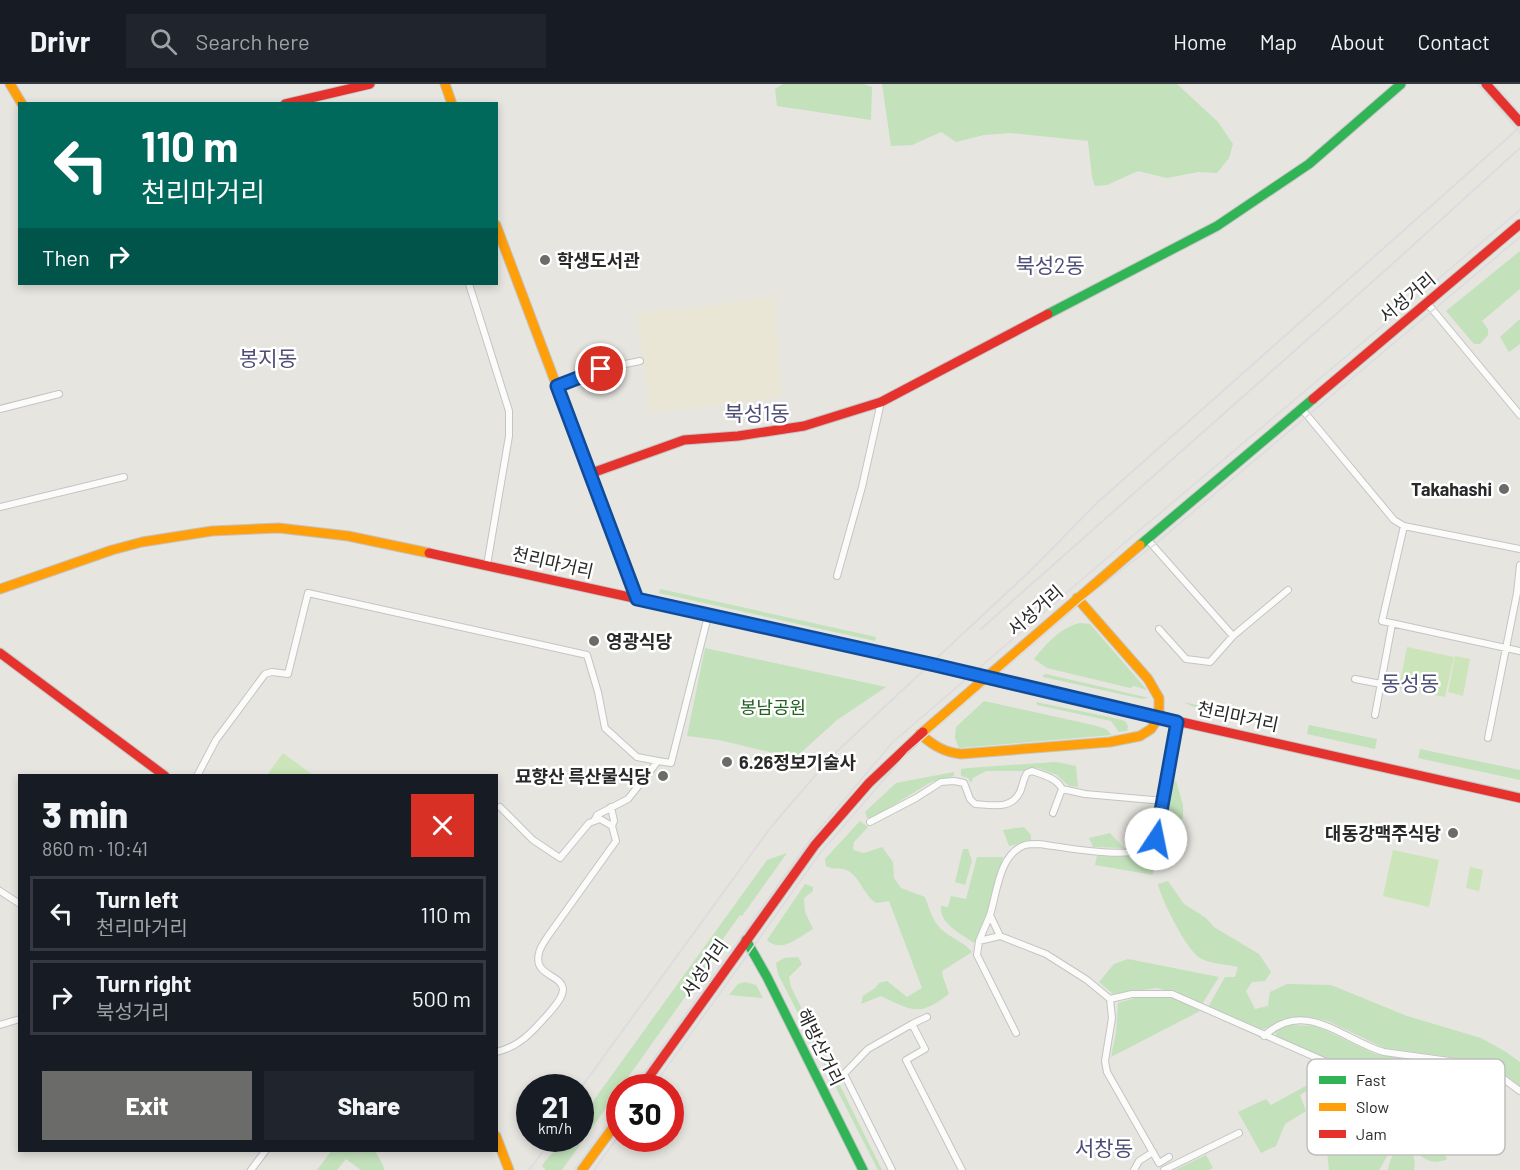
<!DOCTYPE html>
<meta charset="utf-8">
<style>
body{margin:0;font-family:Barlow,"Noto Sans KR",sans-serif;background:#20242c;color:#f1f3f6;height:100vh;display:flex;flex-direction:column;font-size:22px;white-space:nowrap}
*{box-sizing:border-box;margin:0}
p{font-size:20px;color:#9ea1a6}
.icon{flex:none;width:33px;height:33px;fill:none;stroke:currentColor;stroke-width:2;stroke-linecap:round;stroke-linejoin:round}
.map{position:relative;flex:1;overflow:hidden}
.sheet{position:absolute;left:18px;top:690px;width:480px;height:378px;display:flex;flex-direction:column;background:#171b24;border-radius:0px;box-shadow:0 3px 9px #0003}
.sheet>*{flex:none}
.hud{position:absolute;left:18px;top:18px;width:480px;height:183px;border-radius:0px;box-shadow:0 3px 9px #0003;background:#00695c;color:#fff;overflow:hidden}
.speed{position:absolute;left:516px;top:990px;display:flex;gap:12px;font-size:30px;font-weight:700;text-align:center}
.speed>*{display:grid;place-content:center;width:78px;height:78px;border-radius:50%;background:#171b24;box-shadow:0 3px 9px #0003;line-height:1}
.speed small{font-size:15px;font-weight:400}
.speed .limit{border:9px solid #d22;background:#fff;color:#111}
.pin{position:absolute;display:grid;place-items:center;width:51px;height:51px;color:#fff;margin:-26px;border:3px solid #fff;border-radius:50%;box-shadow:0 2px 6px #0007}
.me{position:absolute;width:66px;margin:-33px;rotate:11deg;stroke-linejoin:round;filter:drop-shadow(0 0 4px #0008)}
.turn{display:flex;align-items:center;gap:21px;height:126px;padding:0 24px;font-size:27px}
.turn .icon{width:78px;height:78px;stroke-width:2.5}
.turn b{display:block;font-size:42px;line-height:51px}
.then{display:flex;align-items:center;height:57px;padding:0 24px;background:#0003;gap:12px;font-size:22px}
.round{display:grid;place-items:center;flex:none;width:63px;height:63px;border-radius:0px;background:#20242c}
.headline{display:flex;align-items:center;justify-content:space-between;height:102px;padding:0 24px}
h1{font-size:36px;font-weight:800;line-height:45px}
.primary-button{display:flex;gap:12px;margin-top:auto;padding:12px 24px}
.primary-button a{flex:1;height:69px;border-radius:0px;background:#6b6b69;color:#fff;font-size:24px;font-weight:800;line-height:69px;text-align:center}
.primary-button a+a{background:#20242c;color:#f1f3f6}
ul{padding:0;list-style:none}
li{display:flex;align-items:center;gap:18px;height:75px;margin:0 12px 9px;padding:0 12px;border:3px solid #363941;border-radius:0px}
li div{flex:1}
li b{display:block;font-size:22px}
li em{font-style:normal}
header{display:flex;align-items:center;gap:36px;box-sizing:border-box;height:84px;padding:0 30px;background:#171b24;border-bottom:2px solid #363941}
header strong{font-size:28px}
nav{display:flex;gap:33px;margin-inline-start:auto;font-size:21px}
.search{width:420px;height:54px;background:#20242c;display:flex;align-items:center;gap:15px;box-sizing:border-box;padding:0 21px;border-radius:0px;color:#9ea1a6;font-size:22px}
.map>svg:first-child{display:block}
.education{fill:#e9e6d5}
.green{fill:#c3e1bb}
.pitch{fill:#cce4b9}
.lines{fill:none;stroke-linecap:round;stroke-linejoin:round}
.street-casing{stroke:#c4c4c5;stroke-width:8}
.fast-casing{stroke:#c4c4c5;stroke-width:11}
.slow-casing{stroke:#c4c4c5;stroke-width:11}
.jam-casing{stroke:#c4c4c5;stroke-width:11}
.street{stroke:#fbfbfa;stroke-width:6}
.fast{stroke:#30b455;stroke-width:9}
.slow{stroke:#ff9f0a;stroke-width:9}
.jam{stroke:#e5322d;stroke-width:9}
.tram{stroke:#dddcde;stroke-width:1.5}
.rail{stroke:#dddcde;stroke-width:2}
.slow-bridge-casing{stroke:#c3c3c1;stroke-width:14;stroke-linecap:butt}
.slow-bridge{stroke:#ff9f0a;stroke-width:12}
.route-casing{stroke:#114b97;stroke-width:15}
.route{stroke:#1a73e8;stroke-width:10}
.poi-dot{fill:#6b6b69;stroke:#fff;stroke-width:2}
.labels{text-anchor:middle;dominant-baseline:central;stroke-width:5;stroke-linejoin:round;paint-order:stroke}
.poi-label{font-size:18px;font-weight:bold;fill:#292929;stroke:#fff;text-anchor:start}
.street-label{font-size:18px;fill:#292929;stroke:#fff}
.park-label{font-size:18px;fill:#20601f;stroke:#fff}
.quarter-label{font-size:21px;fill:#4d4d76;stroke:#fff}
.key{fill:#fff;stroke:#bfbfbf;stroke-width:1.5}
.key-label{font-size:16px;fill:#292929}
</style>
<header>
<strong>Drivr</strong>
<div class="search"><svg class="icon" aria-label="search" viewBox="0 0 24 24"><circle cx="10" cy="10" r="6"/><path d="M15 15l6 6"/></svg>Search here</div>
<nav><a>Home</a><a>Map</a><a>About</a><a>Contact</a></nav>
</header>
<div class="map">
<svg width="1520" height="1086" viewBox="0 0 1520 1086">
<rect width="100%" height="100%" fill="#e6e5e0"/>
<path class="education" d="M774 212 782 313 650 329 637 228 702 223Z"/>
<path class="green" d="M783 0H864L872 3 871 36 777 22 775 5Z
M882 0H1177L1218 38 1233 60 1229 74 1217 89 1198 88 1167 94 1138 87 1107 101 1095 102 1092 93 1088 57 1010 49 984 51 956 58 941 48 912 61 891 62Z
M1520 167V205L1482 237 1488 245V251L1480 260H1474L1446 227Z
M1520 235V260L1509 268 1500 253Z
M660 505 876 553 875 557 659 509Z
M1080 539 1090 540 1147 606 1134 602 1130 604 1047 584 1034 575C1047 559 1060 544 1080 539Z
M705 564 886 603 837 636 795 674 719 656 687 652Z
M1046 590 1145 613H1149L1143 615 1043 593V591Z
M984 617 1093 641 1106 645 1112 651 959 664 955 654 956 643Z
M1036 618 1114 634 1125 637 1128 642 1127 647 1119 648 1111 637 1037 621Z
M1183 618 1255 634 1254 638 1199 625Z
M1309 641 1377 655 1375 665 1307 650Z
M1420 665 1520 686V696L1418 674Z
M1056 678 1076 682 1078 703 1069 702 1057 691 1038 684 1024 687H986L973 694 971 699 968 694 961 692V685L968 684Z
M954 688V692L931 698 871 735 867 734 865 728 896 699Z
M1172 696 1176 697 1183 721V734L1166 748 1165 762H1160Z
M860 737 868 743 854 758 853 766 864 769 882 763 893 778 894 794 901 804 925 813C929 823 932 836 940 844 950 854 963 857 972 868L942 887 943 893 949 910C919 933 913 927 881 912L861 920 863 912 875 904 879 899 887 897 907 913 922 904 889 817 876 819C864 811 861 796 850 788 843 782 834 787 826 782L825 775Z
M1024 743 1031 751V757L1009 762 1003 746Z
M1110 749 1124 764 1093 763 1089 754Z
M963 765H968L972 777 965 801 955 798Z
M787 769 742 832 740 831 715 866 717 868 562 1086H546L542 1082C548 1071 559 1065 566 1055L580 1054 581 1034 767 776Z
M1154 769 1153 791 1095 781 1097 772 1128 773Z
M977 773H1003L988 826 974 859C962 850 939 840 941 822L948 823 951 812 966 815Z
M1168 797 1184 820 1206 834 1214 843 1259 870 1271 888 1265 897 1252 898 1246 907 1255 925 1268 922 1270 908 1287 900 1331 901 1407 932 1481 954 1506 968 1520 978V1002L1488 978 1384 964 1328 937 1307 933 1287 936 1259 947 1208 923 1225 893H1235L1238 883C1227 880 1210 880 1200 874 1187 867 1161 815 1158 800Z
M805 800 813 803V807L804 814 805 828 813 845C799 853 781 870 767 856Z
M798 873 802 880 789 893 791 903 882 1086H878L778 890 776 879 784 874Z
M1128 875 1219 893 1202 920 1184 911 1157 904 1113 910 1099 898 1114 880Z
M745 898 756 901 763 914 729 911 738 900Z
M1155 912 1174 914 1200 927 1111 973 1116 948 1118 919 1135 914Z
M1290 941 1316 942 1375 970 1450 983 1460 1004 1453 1007 1448 998 1431 992 1392 1011 1388 1019 1398 1054 1379 1086H1329L1327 1068 1317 1038 1355 1010 1337 999 1327 1003 1315 995 1325 980 1342 988 1343 982 1277 953 1275 948 1280 944Z
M1311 999 1313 1003 1300 1011 1306 1027 1285 1040 1276 1062 1261 1069 1238 1028 1266 1015 1271 1021Z
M1412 1028 1427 1060 1443 1052 1449 1063 1443 1067 1447 1075C1436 1080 1426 1078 1418 1069V1060L1404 1033Z
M1405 1063C1414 1068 1416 1076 1414 1086H1388C1390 1075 1393 1065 1405 1063Z
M332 1066 375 1067 383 1081 384 1086H361L346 1075 337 1086H317Z
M1206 1071 1213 1084 1209 1086H1175Z"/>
<path class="pitch" d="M1407 563 1454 573 1445 613 1399 604Z
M1455 572 1470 575 1463 612 1448 608Z
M283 669 313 691H267Z
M1393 766 1439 776 1429 823 1383 812Z
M1470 783 1483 786 1479 807 1466 804Z"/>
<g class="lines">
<defs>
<path id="street" d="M469 200 509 327V352L487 481
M1427 219 1520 331
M557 302 601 285 640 277
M1301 324 1394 436 1404 442 1520 465
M0 325 59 310
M0 423 124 393
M1404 442 1382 537 1520 567
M1147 455 1233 552
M837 492 862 403 881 318
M1159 545 1186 575 1210 578 1233 552 1288 506
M1355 595 1381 600
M1375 631 1392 540
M1488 654 1517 509 1520 481
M197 692 216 656 265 590 272 588 288 590 308 509 587 571 598 608 605 644 637 673 658 677
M611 723 614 737 612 742
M1053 729 1062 705
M594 737 597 731 628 715 658 677 671 679 708 532
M870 738 916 714 941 698 954 697 964 699 970 715 975 720C992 721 1011 726 1020 708 1023 701 1023 695 1027 689L1032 687C1043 691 1057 694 1062 705L1085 710 1164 717
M0 807 20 820
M990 831 979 857 977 871 1016 949
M979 857 1000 852
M1110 915 1132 910H1172L1340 984
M912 940 927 933
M0 941 20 935
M1264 952C1305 913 1344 957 1384 968L1486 982 1520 1007
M496 968C520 963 534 946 549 929 554 923 563 914 563 905 561 890 533 892 539 869 540 863 545 857 548 852L616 757 612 742 600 735 589 739 560 774 533 756 500 723
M1169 1073 1159 1079 1107 988 1105 977 1112 934 1110 915 1087 896 1046 870 1000 852 990 831C997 809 999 770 1025 761 1029 760 1035 760 1039 760 1063 763 1132 777 1151 762 1151 762 1156 755 1156 755L1177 638
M251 1086 266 1066
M892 1086 844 990 868 965 912 940 925 965 906 976 962 1086
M1134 1086 1139 1077 1153 1068
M1164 1086 1239 1049"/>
<path id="fast" d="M1048 230 1217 142 1309 80 1401 0
M1140 461 1313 315
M693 527 902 574
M746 856 767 893 863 1086"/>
<path id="slow" d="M10 0 22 20
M445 0 452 20
M496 141 637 515
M0 505 112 466 142 458 212 447 279 444 348 452 429 469
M1019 601 1159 633
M923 648 1140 461
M920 650C933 661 943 668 961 670L1110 658 1140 652 1151 645 1159 633V614L1148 595 1077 514
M496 1052 509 1086
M582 1086 620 1034"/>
<path id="jam" d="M1486 0 1520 38
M285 20 370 0
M1313 315 1520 140
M589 390 684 356 738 352 804 342 881 318 1048 230
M429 469 693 527
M0 569 165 692
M1159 633 1520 714
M641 1004 815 761 869 699 923 648"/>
</defs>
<use href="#street" class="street-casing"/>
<use href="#fast" class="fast-casing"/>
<use href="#slow" class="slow-casing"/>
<use href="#jam" class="jam-casing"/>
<use href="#street" class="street"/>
<use href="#fast" class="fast"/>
<use href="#slow" class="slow"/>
<use href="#jam" class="jam"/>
<path class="tram" d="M1478 0 1520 49
M1494 0 1520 29
M633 1004 810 756 893 658 1122 461 1520 126
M652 1004 821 768 908 668 1082 517 1154 461 1520 153
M574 1086 620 1022
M594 1086 620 1050"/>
<path class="rail" d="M981 545 1389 183 1520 64
M580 1005 771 743 832 672 1030 487 1098 418 1520 43
M529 1086 553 1054"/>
<defs>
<path id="slow-bridge" d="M902 574 1019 601"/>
</defs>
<use href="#slow-bridge" class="slow-bridge-casing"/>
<use href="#slow-bridge" class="slow-bridge"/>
</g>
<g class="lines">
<defs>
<path id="route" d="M601 285 557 302 637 515 935 581 1177 638 1156 755"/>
</defs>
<use href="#route" class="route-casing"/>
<use href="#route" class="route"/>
</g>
<g class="poi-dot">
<circle cx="545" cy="176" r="6"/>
<circle cx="1504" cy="405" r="6"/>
<circle cx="594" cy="557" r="6"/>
<circle cx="727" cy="678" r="6"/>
<circle cx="663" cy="692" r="6"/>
<circle cx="1453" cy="749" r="6"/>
</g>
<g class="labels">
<g class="poi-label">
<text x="557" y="176">학생도서관</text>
<text x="1492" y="405" text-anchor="end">Takahashi</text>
<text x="606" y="557">영광식당</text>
<text x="739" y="678">6.26정보기술사</text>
<text x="651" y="692" text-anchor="end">묘향산 륵산물식당</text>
<text x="1441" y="749" text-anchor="end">대동강맥주식당</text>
</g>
<g class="street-label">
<text transform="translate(1407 213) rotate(-40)">서성거리</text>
<text transform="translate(553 478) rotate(13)">천리마거리</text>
<text transform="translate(1035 526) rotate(-41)">서성거리</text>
<text transform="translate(1238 632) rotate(12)">천리마거리</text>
<text transform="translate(704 884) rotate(-55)">서성거리</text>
<text transform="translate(821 963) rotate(64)">해방산거리</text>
</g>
<g class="park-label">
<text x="773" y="623">봉남공원</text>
</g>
<g class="quarter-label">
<text x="1050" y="180">북성2동</text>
<text x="268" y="273">봉지동</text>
<text x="757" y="328">북성1동</text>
<text x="1410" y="598">동성동</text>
<text x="1104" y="1063">서창동</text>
</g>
</g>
<rect x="1307" y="975" width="198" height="96" rx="9" class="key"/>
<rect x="1319" y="992" width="27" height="8" fill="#30b455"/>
<rect x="1319" y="1019" width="27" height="8" fill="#ff9f0a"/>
<rect x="1319" y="1046" width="27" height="8" fill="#e5322d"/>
<g class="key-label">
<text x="1356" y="1002">Fast</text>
<text x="1356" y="1029">Slow</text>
<text x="1356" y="1056">Jam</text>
</g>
</svg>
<div class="speed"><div>21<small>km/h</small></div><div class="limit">30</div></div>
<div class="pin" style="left:601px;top:285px;background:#d93025"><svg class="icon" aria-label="arrive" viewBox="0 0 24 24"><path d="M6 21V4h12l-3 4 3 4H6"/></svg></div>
<svg class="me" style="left:1156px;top:755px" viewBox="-20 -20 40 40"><circle r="19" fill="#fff"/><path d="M0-13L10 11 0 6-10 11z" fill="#1a73e8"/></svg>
<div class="hud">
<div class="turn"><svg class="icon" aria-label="left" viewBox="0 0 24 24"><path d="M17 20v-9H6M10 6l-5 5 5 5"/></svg><div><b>110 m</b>천리마거리</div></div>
<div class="then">Then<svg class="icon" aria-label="right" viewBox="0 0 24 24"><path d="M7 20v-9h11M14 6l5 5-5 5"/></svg></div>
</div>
<section class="sheet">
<div class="headline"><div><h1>3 min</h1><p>860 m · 10:41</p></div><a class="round" style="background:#d93025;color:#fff"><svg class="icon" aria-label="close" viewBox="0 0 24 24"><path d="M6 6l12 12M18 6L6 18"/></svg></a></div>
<ul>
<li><svg class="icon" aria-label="left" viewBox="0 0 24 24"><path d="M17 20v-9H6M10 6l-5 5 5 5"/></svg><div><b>Turn left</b><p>천리마거리</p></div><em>110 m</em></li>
<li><svg class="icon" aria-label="right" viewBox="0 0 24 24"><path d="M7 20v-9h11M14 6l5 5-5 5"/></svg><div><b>Turn right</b><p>북성거리</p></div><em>500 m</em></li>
</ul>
<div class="primary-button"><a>Exit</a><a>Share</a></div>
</section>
</div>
